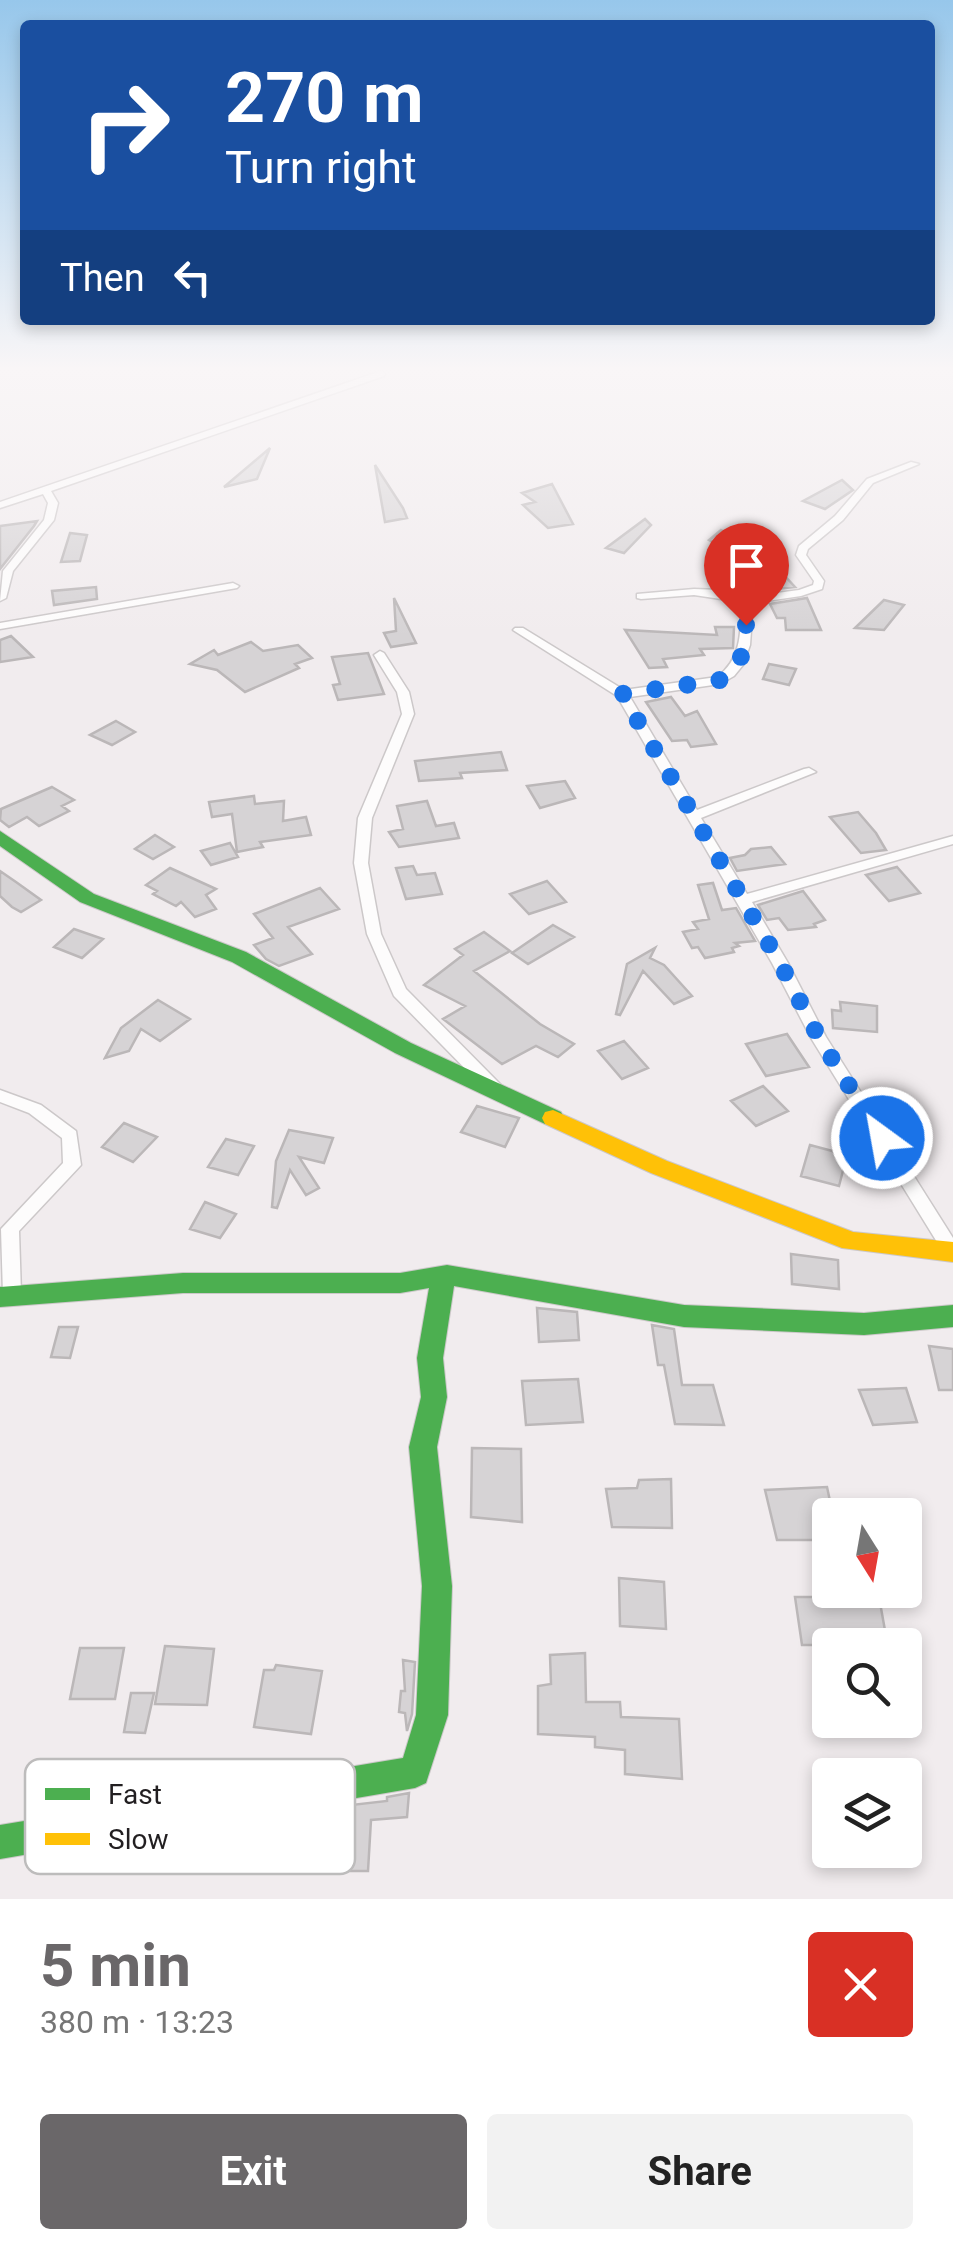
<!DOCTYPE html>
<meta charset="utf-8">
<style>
body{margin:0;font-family:Roboto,sans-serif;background:#f2f2f2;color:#222;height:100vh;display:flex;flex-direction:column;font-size:38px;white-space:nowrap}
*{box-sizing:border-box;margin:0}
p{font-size:32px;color:#767676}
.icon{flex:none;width:55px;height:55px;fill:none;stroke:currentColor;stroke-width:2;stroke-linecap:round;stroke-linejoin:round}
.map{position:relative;height:1899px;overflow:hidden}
.details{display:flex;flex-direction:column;background:#fff;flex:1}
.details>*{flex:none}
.banner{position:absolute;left:20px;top:20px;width:915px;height:305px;border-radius:10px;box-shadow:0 5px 15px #0003;background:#1a4fa0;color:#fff;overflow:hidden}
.needle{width:65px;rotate:169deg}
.tools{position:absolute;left:812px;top:1498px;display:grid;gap:20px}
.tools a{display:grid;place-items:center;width:110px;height:110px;border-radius:10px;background:#fff;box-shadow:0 5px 15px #0003;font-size:50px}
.pin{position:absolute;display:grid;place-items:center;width:85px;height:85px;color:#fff;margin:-102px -42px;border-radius:50% 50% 50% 0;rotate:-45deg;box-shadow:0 0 10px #0007}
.pin .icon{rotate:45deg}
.me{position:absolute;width:110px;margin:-55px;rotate:328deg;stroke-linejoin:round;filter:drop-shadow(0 0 8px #0008)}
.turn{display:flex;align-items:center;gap:35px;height:210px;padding:0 40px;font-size:45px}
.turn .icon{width:130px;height:130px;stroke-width:2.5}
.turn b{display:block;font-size:70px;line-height:85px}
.then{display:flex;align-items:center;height:95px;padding:0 40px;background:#0003;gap:20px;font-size:38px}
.round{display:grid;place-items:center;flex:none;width:105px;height:105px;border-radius:10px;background:#f2f2f2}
.head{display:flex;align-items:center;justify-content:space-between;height:170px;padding:0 40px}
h1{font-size:60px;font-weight:700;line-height:75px;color:#6a6769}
.primary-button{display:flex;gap:20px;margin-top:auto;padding:20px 40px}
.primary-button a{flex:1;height:115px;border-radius:10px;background:#6a6769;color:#fff;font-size:40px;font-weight:700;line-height:115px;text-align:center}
.primary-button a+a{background:#f2f2f2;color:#222}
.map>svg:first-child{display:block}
.building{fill:#d6d3d5;stroke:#bbb7b8;stroke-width:2.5}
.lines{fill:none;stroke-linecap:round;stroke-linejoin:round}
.street-casing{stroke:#ccc8c9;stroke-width:3}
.fast-casing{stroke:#ccc8c9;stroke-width:2}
.slow-casing{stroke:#ccc8c9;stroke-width:2}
.street{fill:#fdfcfc;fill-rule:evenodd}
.fast{fill:#4caf50;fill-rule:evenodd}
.slow{fill:#ffc107;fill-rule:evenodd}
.route{stroke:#1a73e8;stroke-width:18;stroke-dasharray:0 32.4}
.key{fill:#fff;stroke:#bdbcbc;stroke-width:2.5}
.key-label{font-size:28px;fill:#221f21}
</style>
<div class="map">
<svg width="953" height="1899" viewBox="0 0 953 1899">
<rect width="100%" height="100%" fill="#f1ecee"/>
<path class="building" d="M270 448 257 479 224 487Z
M375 465 403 508 407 518 385 522Z
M842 480 853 490 825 509 803 501Z
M552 484 573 524 548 528 523 505 535 502 522 493Z
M645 519 651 525 624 553 606 548Z
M37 521 34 526 0 569V526Z
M721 530 762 552 782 553 784 575 795 587 776 589 744 553 737 555 709 540Z
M70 533 87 535 80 561 61 562Z
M96 587 97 599 54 605 52 591Z
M394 598 416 643 391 647 384 633 396 631Z
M807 598 821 630H786L785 618H777L770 604Z
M884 600 904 605 884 630 855 628Z
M715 627H734L733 648 700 649 704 655 663 659 667 667 649 668 625 630 717 635Z
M11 636 33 657 0 662V640Z
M251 642 263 651 298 645 312 658 295 664 299 668 245 692 217 670 190 664 214 650 218 655Z
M368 653 384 694 338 700 333 685 340 684 332 657Z
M769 664 796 669 789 685 763 679Z
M671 697 685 716 697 711 716 744 691 747 687 740 672 741 646 702Z
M116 721 135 732 112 745 90 735Z
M501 752 507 770 460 773 462 778 419 781 415 761Z
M565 781 575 798 540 808 527 786Z
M52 787 74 800 62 806 69 811 39 826 27 817 9 827 0 820 1 809Z
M254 796 255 804 284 801 283 821 306 817 311 835 260 842 263 847 237 852 232 814 212 817 209 802Z
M427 801 436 826 454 823 459 838 399 847 389 832 403 829 397 806Z
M858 812 876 833 886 850 861 853 830 817Z
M155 835 174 847 153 859 135 849Z
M230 843 238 857 211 865 201 851Z
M771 847 785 864 737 871 730 858 745 855 751 849Z
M413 866 417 875 435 873 442 894 406 899 396 868Z
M897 867 920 893 889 901 866 875Z
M170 868 216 889 206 895 216 909 195 917 181 902 176 906 153 894 157 891 146 885Z
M0 871 16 882 41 900 21 912 12 907 0 896Z
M547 881 566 902 529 914 510 894Z
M713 883 722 910 736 908 755 941 735 943 739 946 732 948 734 952 705 958 698 947 692 948 683 932 698 929 693 922 709 919 698 885Z
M320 888 339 909 288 927 312 954 279 966 266 959 254 945 273 938 254 914Z
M803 891 825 920 814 924 816 927 788 930 779 918 767 920 758 905Z
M553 925 574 937 528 964 512 953Z
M74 929 103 939 82 958 54 947Z
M484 932 510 951 474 971 540 1024 574 1044 558 1057 536 1046 502 1064 443 1019 465 1006 424 985 463 955 455 949Z
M655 948 650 958 664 965 692 996 674 1004 643 971 620 1015 616 1014 627 964Z
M158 1000 190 1019 160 1041 141 1029 129 1051 105 1058 121 1028Z
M840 1002 877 1006V1032L833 1028 832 1010 841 1011Z
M787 1034 809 1067 766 1076 746 1044Z
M624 1041 648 1068 622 1079 598 1051Z
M763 1086 788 1111 756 1126 731 1101Z
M477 1106 519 1118 505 1147 461 1132Z
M124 1123 157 1137 133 1162 102 1147Z
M289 1130 333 1138 324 1163 299 1157 319 1188 306 1195 290 1170 277 1208 272 1207 276 1161Z
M226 1139 254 1146 238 1175 208 1167Z
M810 1145 847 1155 839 1186 801 1176Z
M205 1202 236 1214 220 1238 190 1229Z
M791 1254 838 1260 839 1289 792 1284Z
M537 1308 577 1312 579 1340 539 1342Z
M652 1325 674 1329 682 1385H713L724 1425 675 1424 664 1365H658Z
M59 1327H78L70 1358 51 1357Z
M929 1346 953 1349V1390H939Z
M578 1379 583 1422 526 1425 522 1381Z
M906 1388 917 1422 873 1425 859 1390Z
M472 1448 521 1449 522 1522 471 1517Z
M671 1479 672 1528 612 1527 606 1489 637 1488 639 1480Z
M827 1487 833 1515 830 1540H777L765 1490Z
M619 1578 664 1582 666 1629 620 1626Z
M795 1597H879L886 1636 874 1634V1638H851L852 1645H802Z
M165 1646 214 1649 207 1705 155 1704Z
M80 1648H124L115 1699H70Z
M585 1653 586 1702H620L621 1717 679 1719 682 1779 625 1774V1750L595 1747V1737L538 1734V1686L551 1684 550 1655Z
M403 1660 415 1662 412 1714 407 1731 405 1713 399 1712 401 1691H405Z
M276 1665 322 1671 311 1734 254 1727 264 1670H274Z
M131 1693H154L145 1733 124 1732Z
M409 1793 407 1817 371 1820 368 1871H313L316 1809 387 1801V1797Z"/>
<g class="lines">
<defs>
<path id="street" d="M381 371 385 374 384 376 51 491 58 503 54 520 13 571 6 598 0 601 3 571 44 520 48 503 43 494 0 508V502Z
M911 462 919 464 873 483 843 520 808 549 806 555 824 581 822 589 801 596 753 603 750 645 743 665 734 676 720 684 630 697 697 810 804 769 809 768 816 772 701 818 747 894 953 836V844L752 902 788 963 826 1037 953 1238V1257L945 1255 811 1038 772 963 617 696 513 630 515 628H523L624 690 717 677C742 659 741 630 741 602L694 595 641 599 637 598V594L694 589 720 590 747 597 799 590 813 585 814 581 796 555 799 546 835 516 867 479Z
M233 583 239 586 237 588 0 629V623Z
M380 651 384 653 409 692 414 714 372 818 368 863 381 934 406 989 500 1084 502 1088 500 1092H488L394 996 367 934 354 863 358 818 402 714 397 692 374 655Z
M0 1090 41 1105 76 1131 81 1165 19 1231 21 1294 19 1299 12 1302 5 1299 3 1294 1 1229 63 1163 62 1138 29 1113 0 1102Z"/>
<path id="fast" d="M0 831 94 894 246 952 411 1043 561 1112 564 1118 561 1124H545L395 1053 232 962 80 902 0 846Z
M447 1265 684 1305 864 1313 953 1305V1327L864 1335 684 1327 454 1286 443 1358 447 1397 437 1447 452 1586 448 1715 426 1783 415 1788 0 1859V1825L403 1758 416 1715 422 1586 409 1447 421 1397 417 1358 429 1288 400 1293H183L0 1307V1287L183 1273H400Z"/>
<path id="slow" d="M553 1110 667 1161 853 1232 953 1242V1262L842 1248 651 1173 545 1124 542 1118 545 1112Z"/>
</defs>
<use href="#street" class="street-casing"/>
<use href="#fast" class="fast-casing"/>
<use href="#slow" class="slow-casing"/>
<use href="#street" class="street"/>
<use href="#fast" class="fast"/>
<use href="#slow" class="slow"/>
</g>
<linearGradient id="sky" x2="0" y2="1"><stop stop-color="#97c7eb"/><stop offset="0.58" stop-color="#f9f6f7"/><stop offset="1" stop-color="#f9f6f7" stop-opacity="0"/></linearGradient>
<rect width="953" height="636" fill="url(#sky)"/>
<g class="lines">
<path class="route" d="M746 625C745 649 742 668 720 680L622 694 780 963 819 1038 882 1138"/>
</g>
<rect x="25" y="1759" width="330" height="115" rx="15" class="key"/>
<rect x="45" y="1788" width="45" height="12" fill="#4caf50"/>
<rect x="45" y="1833" width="45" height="12" fill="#ffc107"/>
<g class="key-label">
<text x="108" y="1804">Fast</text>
<text x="108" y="1849">Slow</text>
</g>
</svg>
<div class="tools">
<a><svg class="needle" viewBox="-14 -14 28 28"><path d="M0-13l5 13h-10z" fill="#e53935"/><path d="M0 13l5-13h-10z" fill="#767676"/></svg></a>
<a><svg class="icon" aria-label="search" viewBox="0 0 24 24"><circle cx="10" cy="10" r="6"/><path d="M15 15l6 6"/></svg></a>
<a><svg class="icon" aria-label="layers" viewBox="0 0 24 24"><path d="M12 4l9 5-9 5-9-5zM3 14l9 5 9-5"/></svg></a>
</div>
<div class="pin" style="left:746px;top:625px;background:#d93025"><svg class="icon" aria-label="arrive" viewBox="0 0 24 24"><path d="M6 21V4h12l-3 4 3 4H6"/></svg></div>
<svg class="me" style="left:882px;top:1138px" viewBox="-20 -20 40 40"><circle r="17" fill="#1a73e8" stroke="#fff" stroke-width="3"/><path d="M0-11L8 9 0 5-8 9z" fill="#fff"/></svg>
<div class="banner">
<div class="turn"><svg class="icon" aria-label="right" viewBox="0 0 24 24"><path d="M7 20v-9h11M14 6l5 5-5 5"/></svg><div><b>270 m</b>Turn right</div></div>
<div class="then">Then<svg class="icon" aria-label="left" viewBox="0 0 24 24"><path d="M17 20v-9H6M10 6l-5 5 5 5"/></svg></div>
</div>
</div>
<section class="details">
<div class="head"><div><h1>5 min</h1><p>380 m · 13:23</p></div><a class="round" style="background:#d93025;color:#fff"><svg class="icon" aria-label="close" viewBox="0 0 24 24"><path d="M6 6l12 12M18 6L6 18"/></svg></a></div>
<div class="primary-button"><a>Exit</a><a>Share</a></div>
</section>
